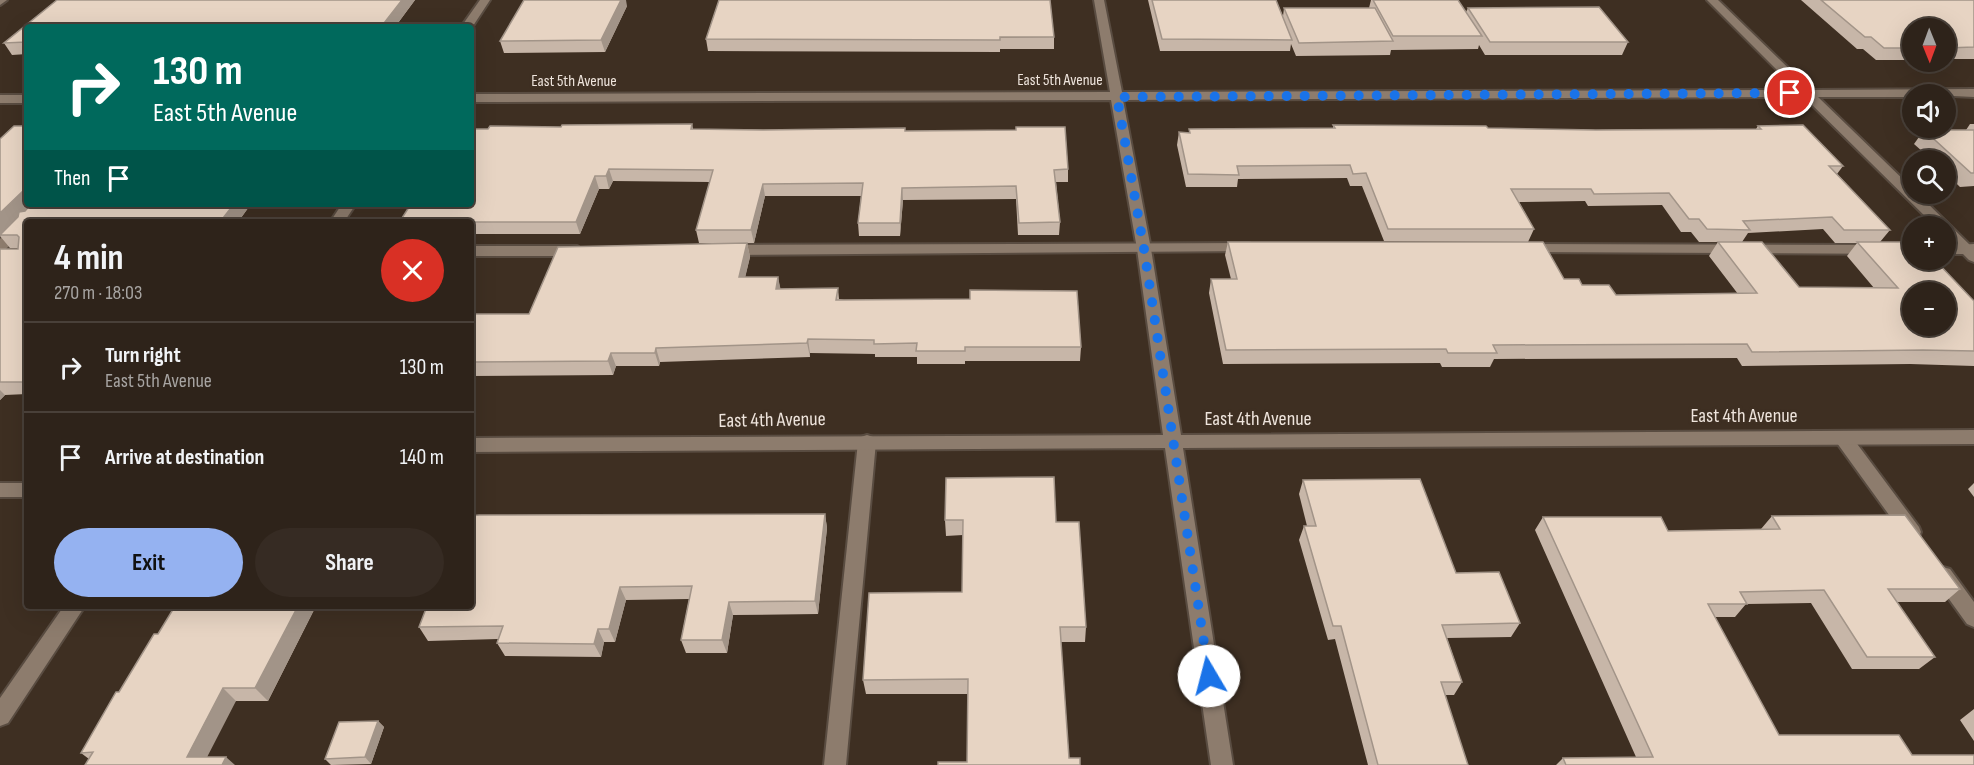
<!DOCTYPE html>
<meta charset="utf-8">
<style>
body{margin:0;font-family:"Sofia Sans Condensed",sans-serif;background:#362b23;color:#f1f3f6;height:100vh;display:flex;flex-direction:column;font-size:22px;white-space:nowrap}
*{box-sizing:border-box;margin:0}
p{font-size:20px;color:#a7a4a2}
.icon{flex:none;width:33px;height:33px;fill:none;stroke:currentColor;stroke-width:2;stroke-linecap:round;stroke-linejoin:round}
.map{position:relative;flex:1;overflow:hidden}
.panel{position:absolute;left:24px;top:219px;width:450px;height:390px;display:flex;flex-direction:column;background:#2e231a;border-radius:6px;box-shadow:0 6px 24px #0002,0 0 0 2px #494039}
.panel>*{flex:none}
.banner{position:absolute;left:24px;top:24px;width:450px;height:183px;border-radius:6px;box-shadow:0 6px 24px #0002,0 0 0 2px #494039;background:#00695c;color:#fff;overflow:hidden}
.needle{width:39px;rotate:179deg}
.controls{position:absolute;left:1902px;top:18px;display:grid;gap:12px}
.controls a{display:grid;place-items:center;width:54px;height:54px;border-radius:50%;background:#2e231a;box-shadow:0 6px 24px #0002,0 0 0 2px #494039;font-size:30px}
.pin{position:absolute;display:grid;place-items:center;width:51px;height:51px;color:#fff;margin:-26px;border:3px solid #fff;border-radius:50%;box-shadow:0 2px 6px #0007}
.me{position:absolute;width:66px;margin:-33px;rotate:352deg;stroke-linejoin:round;filter:drop-shadow(0 0 4px #0008)}
.turn{display:flex;align-items:center;gap:21px;height:126px;padding:0 30px;font-size:27px}
.turn .icon{width:78px;height:78px;stroke-width:2.5}
.turn b{display:block;font-size:42px;line-height:51px}
.then{display:flex;align-items:center;height:57px;padding:0 30px;background:#0003;gap:12px;font-size:22px}
.round{display:grid;place-items:center;flex:none;width:63px;height:63px;border-radius:32px;background:#362b23}
.summary{display:flex;align-items:center;justify-content:space-between;height:102px;padding:0 30px}
h1{font-size:36px;font-weight:700;line-height:45px}
.button{display:flex;gap:12px;margin-top:auto;padding:12px 30px}
.button a{flex:1;height:69px;border-radius:36px;background:#95b2f1;color:#111;font-size:24px;font-weight:700;line-height:69px;text-align:center}
.button a+a{background:#362b23;color:#f1f3f6}
ul{padding:0;list-style:none}
li{display:flex;align-items:center;gap:18px;height:90px;padding:0 30px;border-top:2px solid #494039}
li div{flex:1}
li b{display:block;font-size:22px}
li em{font-style:normal}
.map>svg:first-child{display:block}
.lines{fill:none;stroke-linecap:round;stroke-linejoin:round}
.service-casing{stroke:#594c41;stroke-width:4}
.minor-casing{stroke:#594c41;stroke-width:4}
.secondary-casing{stroke:#594c41;stroke-width:4}
.service{fill:#8d7c6d;fill-rule:evenodd}
.minor{fill:#8d7c6d;fill-rule:evenodd}
.secondary{fill:#8d7c6d;fill-rule:evenodd}
.wall{fill:#c7b6a8;fill-rule:evenodd}
.shaded-wall{fill:#a29488}
.building{fill:#e7d4c3;stroke:#a29488;stroke-width:1.5;fill-rule:evenodd}
.route{stroke:#1a73e8;stroke-width:10;stroke-dasharray:0 18}
.labels{text-anchor:middle;dominant-baseline:central;stroke-width:6;stroke-linejoin:round;paint-order:stroke}
.far-street-label{font-size:16px;fill:#eee4dc;stroke:#3e2f22}
.street-label{font-size:20px;fill:#eee4dc;stroke:#3e2f22}
</style>
<div class="map">
<svg width="1974" height="765" viewBox="0 0 1974 765">
<rect width="100%" height="100%" fill="#3e2f22"/>
<g class="lines">
<defs>
<path id="service" d="M35 204H50L33 222H27V228L5 250 0 252V239Z
M1249 243 1256 248 1254 251 728 255 721 250 728 245Z
M1523 244 1912 245V254L1518 252 1516 249 1518 246Z
M1974 244V254H1946V246Z
M471 246H577L584 251 577 256H471Z
M1843 431 1849 433 1919 527 1921 532 1919 537 1912 540 1905 537 1837 443 1834 438 1837 433Z
M867 435 873 437 876 442 846 765H824L858 442 861 437Z
M1943 567 1950 569 1974 602V627L1967 624 1936 581 1933 575 1936 569Z"/>
<path id="minor" d="M480 0H490L471 29V27H461Z
M1094 0H1104L1122 92 1797 90 1707 0H1718L1811 90 1974 89V97L1912 94V97H1818L1912 188V194H1918L1974 249V262L1969 260 1946 237V226H1935L1804 97 1123 100 1151 249 1181 435 1974 430V444L1183 448 1233 765H1211L1165 448 471 452V438L1163 435 1137 249 1111 100 471 102V94L1110 92Z
M0 95H27V103H0Z
M342 204H356L344 222H330Z
M0 483H27V497H0Z
M64 606H85L8 723 0 726V698Z"/>
<path id="secondary" d="M0 0H7L0 5Z"/>
</defs>
<use href="#service" class="service-casing"/>
<use href="#minor" class="minor-casing"/>
<use href="#secondary" class="secondary-casing"/>
<use href="#service" class="service"/>
<use href="#minor" class="minor"/>
<use href="#secondary" class="secondary"/>
</g>
<path class="wall" d="M57 0H415L395 27H27V54L12 55 4 43Z
M1148 0H1276L1283 16 1284 8H1369L1371 0H1458L1466 12 1468 8 1628 42 1622 55H1485L1479 45 1478 49 1391 50 1390 55 1296 56 1291 44 1290 51H1160Z
M1801 0H1974V59H1946V28H1912V60H1876L1863 49H1857Z
M627 6 605 52 504 53 500 41Z
M1054 37V49H1000V52L708 51 706 39Z
M27 121V204H251L238 222H27V394L5 395 0 400V249H18V248H10L0 236 22 126Z
M692 124 693 129 905 131 1068 169V182H1056L1060 222 1059 235H1018L1016 199 903 200 900 236H859L858 223 861 196H765L754 243H699L696 230 710 182 613 181 609 189H599L580 234H471V222H401L400 221 561 127Z
M1970 124H1974V186L1960 187 1946 173V160H1932L1914 144 1924 130H1966Z
M1333 125 1596 130 1756 129 1758 126 1843 166 1837 174 1890 230 1880 242 1912 260 1974 301V366L1910 364 1742 366 1737 358 1494 359 1490 367H1442L1440 363 1223 364 1209 293 1211 279H1231L1225 255 1228 242 1564 279 1616 295 1738 294 1709 256 1718 242H1699L1691 232H1681L1662 205 1588 206 1585 201 1519 202 1534 229 1528 242 1384 241 1362 186H1350L1347 178 1238 179 1237 187H1186L1177 145 1179 132 1189 133V129L1333 128ZM1823 229 1835 243H1857L1847 256 1874 288 1799 287 1742 242 1748 233Z
M747 243 750 257 745 277H778L780 289 838 288 839 299 1081 347 1080 361H965V364H917V357H875V354L810 353V357L660 362 659 366H616L613 375 471 376V314H529Z
M946 478 1056 522 1086 627 1085 642H1061L967 762 968 694H866L863 680 962 592 963 535 946 536 945 520Z
M1303 480 1456 573 1520 623 1511 637 1447 638 1462 682 1454 695H1445L1468 765H1368L1335 639 1328 640 1299 540 1304 526H1307L1299 494Z
M1974 483V497L1968 489Z
M825 514 827 528 818 614 733 615 727 653H686L681 640 689 599 626 600 615 642H604L601 657 505 656 497 643 498 639 428 641 419 627Z
M1772 516 1960 589 1945 602H1897L1935 657 1919 669H1852L1811 603 1746 604 1735 617H1715L1779 735 1912 755 1636 757 1535 530 1543 517 1668 531 1761 529Z
M175 606H316L268 701H236L89 759 81 753 119 692 158 634Z
M1974 709V741L1960 720Z
M378 721 384 727 371 764 331 765 325 759Z
M1563 758 1566 765H1556Z"/>
<path class="shaded-wall" d="M402 0H415L395 27H381Z
M621 0H626L627 6 605 52 601 40Z
M609 169 613 181 609 189 606 176Z
M595 176 599 189 580 234 576 222Z
M763 184 765 196 754 243 751 230Z
M902 188 903 200 900 236V223Z
M24 190 27 194V204H32L0 236V213Z
M234 204H251L238 222H220Z
M747 243 750 257 742 291 739 277Z
M778 277 781 291 776 289Z
M808 339 810 353V357L807 343Z
M656 348 660 362 659 366 655 353Z
M611 353 616 366 613 375 608 361Z
M0 390 5 395 0 400Z
M825 514 827 528 818 614 815 601Z
M620 587 626 600 615 642 609 629Z
M729 602 733 615 727 653 722 640Z
M298 606H316L268 701 255 688Z
M598 629 604 642 601 657 594 644Z
M223 688 236 701 203 765 187 757Z
M378 721 384 727 371 764 365 757Z
M226 757 235 765H222Z"/>
<path class="building" d="M57 0H402L381 27H27V42L4 43Z
M524 0H621L601 40 500 41Z
M719 0H1050L1054 37H1000V40L706 39Z
M1152 0H1276L1292 40 1162 39Z
M1373 0H1458L1482 36H1393Z
M1821 0H1974V47L1946 48V28H1912V48H1884L1871 37H1865Z
M1599 7 1628 42H1490L1468 8Z
M1284 8H1375L1393 41 1299 43Z
M27 121V190H24L0 213V139L14 126H22Z
M692 124 691 129 763 130 905 128V131L1016 130V127H1065L1068 169 1054 170 1060 222 1019 223 1016 186 902 188 900 223H858L863 183 763 184 751 230H696L713 170 609 169 606 176H595L576 222H407L408 221H400L411 204H471V129H488L490 126 561 127 562 125Z
M1333 125 1486 126 1488 128 1596 130 1761 129 1758 126 1803 125 1843 166H1829L1890 230H1844L1832 217 1743 221 1750 230 1707 229 1699 219H1689L1669 193 1594 194 1591 189H1511L1534 229H1388L1366 173 1353 174 1350 165 1237 166 1239 175 1188 174 1179 132 1190 133 1189 129 1335 128Z
M1924 130H1974V173H1971Z
M31 204H234L220 222H27V382H0V249H18L19 237 17 235H0L18 217 19 212 25 211Z
M1228 242H1543L1564 279H1579L1582 285H1609L1616 295 1757 293 1718 242H1762L1799 287 1898 288 1857 242H1904L1912 252V260H1920L1921 261H1936L1974 301V351L1923 350 1752 352 1747 344 1493 345 1497 353H1448L1446 349 1226 350 1211 279H1237ZM1912 292H1946V326H1912Z
M747 243 739 277H778L776 289 838 288 836 300 970 299V290L1077 291 1081 347H965V351H916L917 343 874 344V340L808 339 807 343 656 348 655 353H611L608 361 471 362V314H529L558 247Z
M1054 477 1056 522H1079L1086 627H1060L1069 758H1080V765H938V762H967L968 679 863 680 869 593 962 592 963 520H945L946 478Z
M1420 479 1456 573 1499 572 1520 623 1442 625 1462 682H1441L1468 765H1378L1341 626H1333L1304 526H1316L1303 480Z
M825 514 815 601 729 602 722 640H681L692 586 620 587 609 629H598L594 644 497 643 503 626 419 627 427 606H471V516L479 515Z
M1905 515 1960 589H1888L1935 657H1867L1824 590 1740 592 1747 604H1708L1779 735H1899L1912 755H1974V765H1566L1563 758 1653 757 1543 517H1661L1668 531 1780 529 1772 516Z
M175 606H298L255 688H223L187 757H226L222 765H85L93 752 81 753 116 692H119L154 634H158Z
M378 721 365 757 325 759 339 722Z"/>
<g class="lines">
<path class="route" d="M1209 676 1144 249 1117 97 1790 93"/>
</g>
<g class="labels">
<g class="far-street-label">
<text x="1060" y="80">East 5th Avenue</text>
<text x="574" y="81">East 5th Avenue</text>
</g>
<g class="street-label">
<text x="1744" y="416">East 4th Avenue</text>
<text x="1258" y="419">East 4th Avenue</text>
<text transform="translate(772 420) rotate(-1)">East 4th Avenue</text>
</g>
</g>
</svg>
<div class="controls">
<a><svg class="needle" viewBox="-14 -14 28 28"><path d="M0-13l5 13h-10z" fill="#e53935"/><path d="M0 13l5-13h-10z" fill="#a7a4a2"/></svg></a>
<a><svg class="icon" aria-label="sound" viewBox="0 0 24 24"><path d="M4 9h4l5-4v14l-5-4H4zM17 9q2 3 0 6"/></svg></a>
<a><svg class="icon" aria-label="search" viewBox="0 0 24 24"><circle cx="10" cy="10" r="6"/><path d="M15 15l6 6"/></svg></a>
<a>+</a>
<a>−</a>
</div>
<div class="pin" style="left:1790px;top:93px;background:#d93025"><svg class="icon" aria-label="arrive" viewBox="0 0 24 24"><path d="M6 21V4h12l-3 4 3 4H6"/></svg></div>
<svg class="me" style="left:1209px;top:676px" viewBox="-20 -20 40 40"><circle r="19" fill="#fff"/><path d="M0-13L10 11 0 6-10 11z" fill="#1a73e8"/></svg>
<div class="banner">
<div class="turn"><svg class="icon" aria-label="right" viewBox="0 0 24 24"><path d="M7 20v-9h11M14 6l5 5-5 5"/></svg><div><b>130 m</b>East 5th Avenue</div></div>
<div class="then">Then<svg class="icon" aria-label="arrive" viewBox="0 0 24 24"><path d="M6 21V4h12l-3 4 3 4H6"/></svg></div>
</div>
<section class="panel">
<div class="summary"><div><h1>4 min</h1><p>270 m · 18:03</p></div><a class="round" style="background:#d93025;color:#fff"><svg class="icon" aria-label="close" viewBox="0 0 24 24"><path d="M6 6l12 12M18 6L6 18"/></svg></a></div>
<ul>
<li><svg class="icon" aria-label="right" viewBox="0 0 24 24"><path d="M7 20v-9h11M14 6l5 5-5 5"/></svg><div><b>Turn right</b><p>East 5th Avenue</p></div><em>130 m</em></li>
<li><svg class="icon" aria-label="arrive" viewBox="0 0 24 24"><path d="M6 21V4h12l-3 4 3 4H6"/></svg><div><b>Arrive at destination</b></div><em>140 m</em></li>
</ul>
<div class="button"><a>Exit</a><a>Share</a></div>
</section>
</div>
